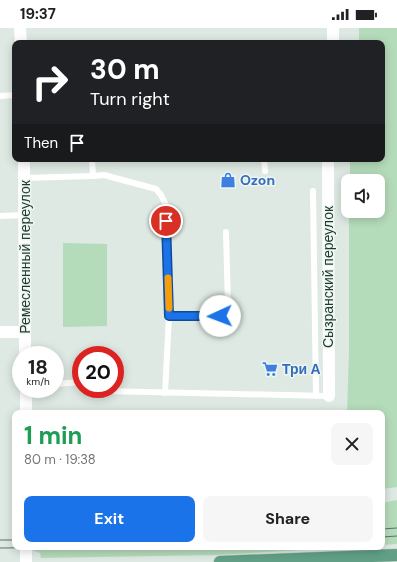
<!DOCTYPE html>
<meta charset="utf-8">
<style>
body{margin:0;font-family:"DM Sans",sans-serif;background:#f6f6f6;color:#202124;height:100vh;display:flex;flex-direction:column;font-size:15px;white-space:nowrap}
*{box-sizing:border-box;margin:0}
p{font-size:13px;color:#757577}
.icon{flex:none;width:22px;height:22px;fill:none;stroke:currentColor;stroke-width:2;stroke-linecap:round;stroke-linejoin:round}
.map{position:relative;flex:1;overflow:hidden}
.panel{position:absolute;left:12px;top:382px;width:373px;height:140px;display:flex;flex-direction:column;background:#fff;border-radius:8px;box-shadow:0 2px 10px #0003}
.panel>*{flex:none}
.guide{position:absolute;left:12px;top:12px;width:373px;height:122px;border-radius:8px;box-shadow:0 2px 10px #0003;background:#202124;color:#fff;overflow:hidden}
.tools{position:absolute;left:341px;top:146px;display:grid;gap:8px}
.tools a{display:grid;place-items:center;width:44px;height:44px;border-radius:8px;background:#fff;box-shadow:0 2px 10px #0003;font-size:20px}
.speed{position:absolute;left:12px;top:318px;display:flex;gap:8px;font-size:20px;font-weight:700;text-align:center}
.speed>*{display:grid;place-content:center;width:52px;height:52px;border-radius:50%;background:#fff;box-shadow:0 2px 10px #0003;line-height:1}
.speed small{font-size:10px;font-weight:400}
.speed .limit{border:6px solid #d22;background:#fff;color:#111}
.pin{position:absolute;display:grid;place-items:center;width:34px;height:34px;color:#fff;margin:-17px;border:2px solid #fff;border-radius:50%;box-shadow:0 1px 4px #0007}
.me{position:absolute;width:44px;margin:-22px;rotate:268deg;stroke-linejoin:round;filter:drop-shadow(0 0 3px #0008)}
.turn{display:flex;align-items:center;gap:14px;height:84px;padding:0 12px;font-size:18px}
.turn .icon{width:52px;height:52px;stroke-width:2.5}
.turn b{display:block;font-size:28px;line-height:34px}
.then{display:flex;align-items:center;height:38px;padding:0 12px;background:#0003;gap:8px;font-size:15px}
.round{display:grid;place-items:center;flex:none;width:42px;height:42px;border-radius:8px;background:#f6f6f6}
.summary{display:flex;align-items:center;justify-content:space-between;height:68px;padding:0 12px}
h1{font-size:24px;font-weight:700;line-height:30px;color:#1e9e55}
.button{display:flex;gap:8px;margin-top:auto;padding:8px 12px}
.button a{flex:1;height:46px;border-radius:8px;background:#1a73e8;color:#fff;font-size:16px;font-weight:700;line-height:46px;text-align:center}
.button a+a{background:#f6f6f6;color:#202124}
.status{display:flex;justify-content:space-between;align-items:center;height:28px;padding:0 20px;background:#fff;direction:ltr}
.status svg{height:11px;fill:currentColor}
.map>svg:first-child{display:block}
.green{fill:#b5dcba}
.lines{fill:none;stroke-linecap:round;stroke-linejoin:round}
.primary-casing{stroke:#bcc4c0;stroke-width:13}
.lane{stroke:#fff;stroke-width:6}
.street{stroke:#fff;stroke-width:12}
.primary{stroke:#61a087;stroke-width:12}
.tram{stroke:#59756a;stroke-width:1}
.route-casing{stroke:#114b97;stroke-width:10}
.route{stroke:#1a73e8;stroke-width:7}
.slow{stroke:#f59e0b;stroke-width:7}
.labels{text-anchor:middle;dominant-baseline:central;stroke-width:3;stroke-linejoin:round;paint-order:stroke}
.shop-label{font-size:14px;font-weight:bold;fill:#366cbe;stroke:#edf6f1;text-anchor:start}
.street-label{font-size:14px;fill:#1f392e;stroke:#edf6f1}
</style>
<div class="status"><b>19:37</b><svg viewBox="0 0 49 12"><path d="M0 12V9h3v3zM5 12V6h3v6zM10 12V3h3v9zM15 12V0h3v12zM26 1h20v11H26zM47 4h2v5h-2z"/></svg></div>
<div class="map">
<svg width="397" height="534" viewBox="0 0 397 534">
<rect width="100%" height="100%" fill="#dde9e2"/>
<path class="green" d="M359 0H397V459L382 461V385H347L349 324V183H378V153H350V131H382V15H359Z
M63 215 107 216V298L63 299Z
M397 472V516L382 517V475Z
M32 519H353L216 527 41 530 40 525 32 522Z"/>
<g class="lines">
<defs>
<path id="primary" d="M220 534 397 527"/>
</defs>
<use href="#primary" class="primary-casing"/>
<path class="lane" d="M0 68 15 67
M92 131 93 148
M264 131 265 143
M24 150 93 148 104 147 156 161 161 167 166 177 169 288 165 365
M313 163 316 368
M0 188 24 187
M169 288H220L225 286 228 279 226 204
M55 356 81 354
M101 361 104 363 329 368"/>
<path class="street" d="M20 0 21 15
M333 15V0
M24 131 25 327
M328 131 329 368
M0 304H25
M26 361V385
M26 534V519"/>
<use href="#primary" class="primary"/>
<path class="tram" d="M382 501 397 500
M382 509 397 508
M0 512H15
M0 520 100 519"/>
</g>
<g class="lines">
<defs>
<path id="route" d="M166 193 169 288H220"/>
</defs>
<use href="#route" class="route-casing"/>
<use href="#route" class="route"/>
<path class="slow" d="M168 250 169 280"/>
</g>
<defs>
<symbol id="shop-bare" viewBox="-9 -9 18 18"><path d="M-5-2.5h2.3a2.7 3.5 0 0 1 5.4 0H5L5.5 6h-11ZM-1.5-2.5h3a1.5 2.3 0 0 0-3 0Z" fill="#3f7fe0" stroke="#edf6f1" stroke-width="2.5" paint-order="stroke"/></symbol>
<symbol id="supermarket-bare" viewBox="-9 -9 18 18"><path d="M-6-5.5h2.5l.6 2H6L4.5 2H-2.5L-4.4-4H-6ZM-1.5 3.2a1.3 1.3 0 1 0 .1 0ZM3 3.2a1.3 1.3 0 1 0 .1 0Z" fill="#3f7fe0" stroke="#edf6f1" stroke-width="2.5" paint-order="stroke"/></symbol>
</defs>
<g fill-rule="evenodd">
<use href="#shop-bare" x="217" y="141" width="22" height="22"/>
<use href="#supermarket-bare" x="259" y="330" width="22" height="22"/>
</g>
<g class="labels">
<g class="shop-label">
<text x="240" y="152">Ozon</text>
<text x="282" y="341">Три А</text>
</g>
<g class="street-label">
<text transform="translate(25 229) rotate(-90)">Ремесленный переулок</text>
<text transform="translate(328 249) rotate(-90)">Сызранский переулок</text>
</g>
</g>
</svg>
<div class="tools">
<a><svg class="icon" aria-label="sound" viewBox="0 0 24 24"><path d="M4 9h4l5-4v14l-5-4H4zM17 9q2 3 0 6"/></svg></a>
</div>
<div class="speed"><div>18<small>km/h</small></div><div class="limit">20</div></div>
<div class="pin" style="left:166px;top:193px;background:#d93025"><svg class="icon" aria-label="arrive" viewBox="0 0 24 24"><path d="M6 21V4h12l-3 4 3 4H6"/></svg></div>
<svg class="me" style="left:220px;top:288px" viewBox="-20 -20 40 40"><circle r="19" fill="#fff"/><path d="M0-13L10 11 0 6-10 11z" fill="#1a73e8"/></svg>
<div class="guide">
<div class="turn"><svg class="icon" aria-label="right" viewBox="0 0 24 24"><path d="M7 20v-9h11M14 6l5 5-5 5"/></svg><div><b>30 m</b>Turn right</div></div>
<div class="then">Then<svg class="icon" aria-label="arrive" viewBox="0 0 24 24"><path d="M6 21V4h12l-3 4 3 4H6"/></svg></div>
</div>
<section class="panel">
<div class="summary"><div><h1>1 min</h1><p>80 m · 19:38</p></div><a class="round"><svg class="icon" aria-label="close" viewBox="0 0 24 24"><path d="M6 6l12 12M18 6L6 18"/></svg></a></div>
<div class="button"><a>Exit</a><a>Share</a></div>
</section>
</div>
